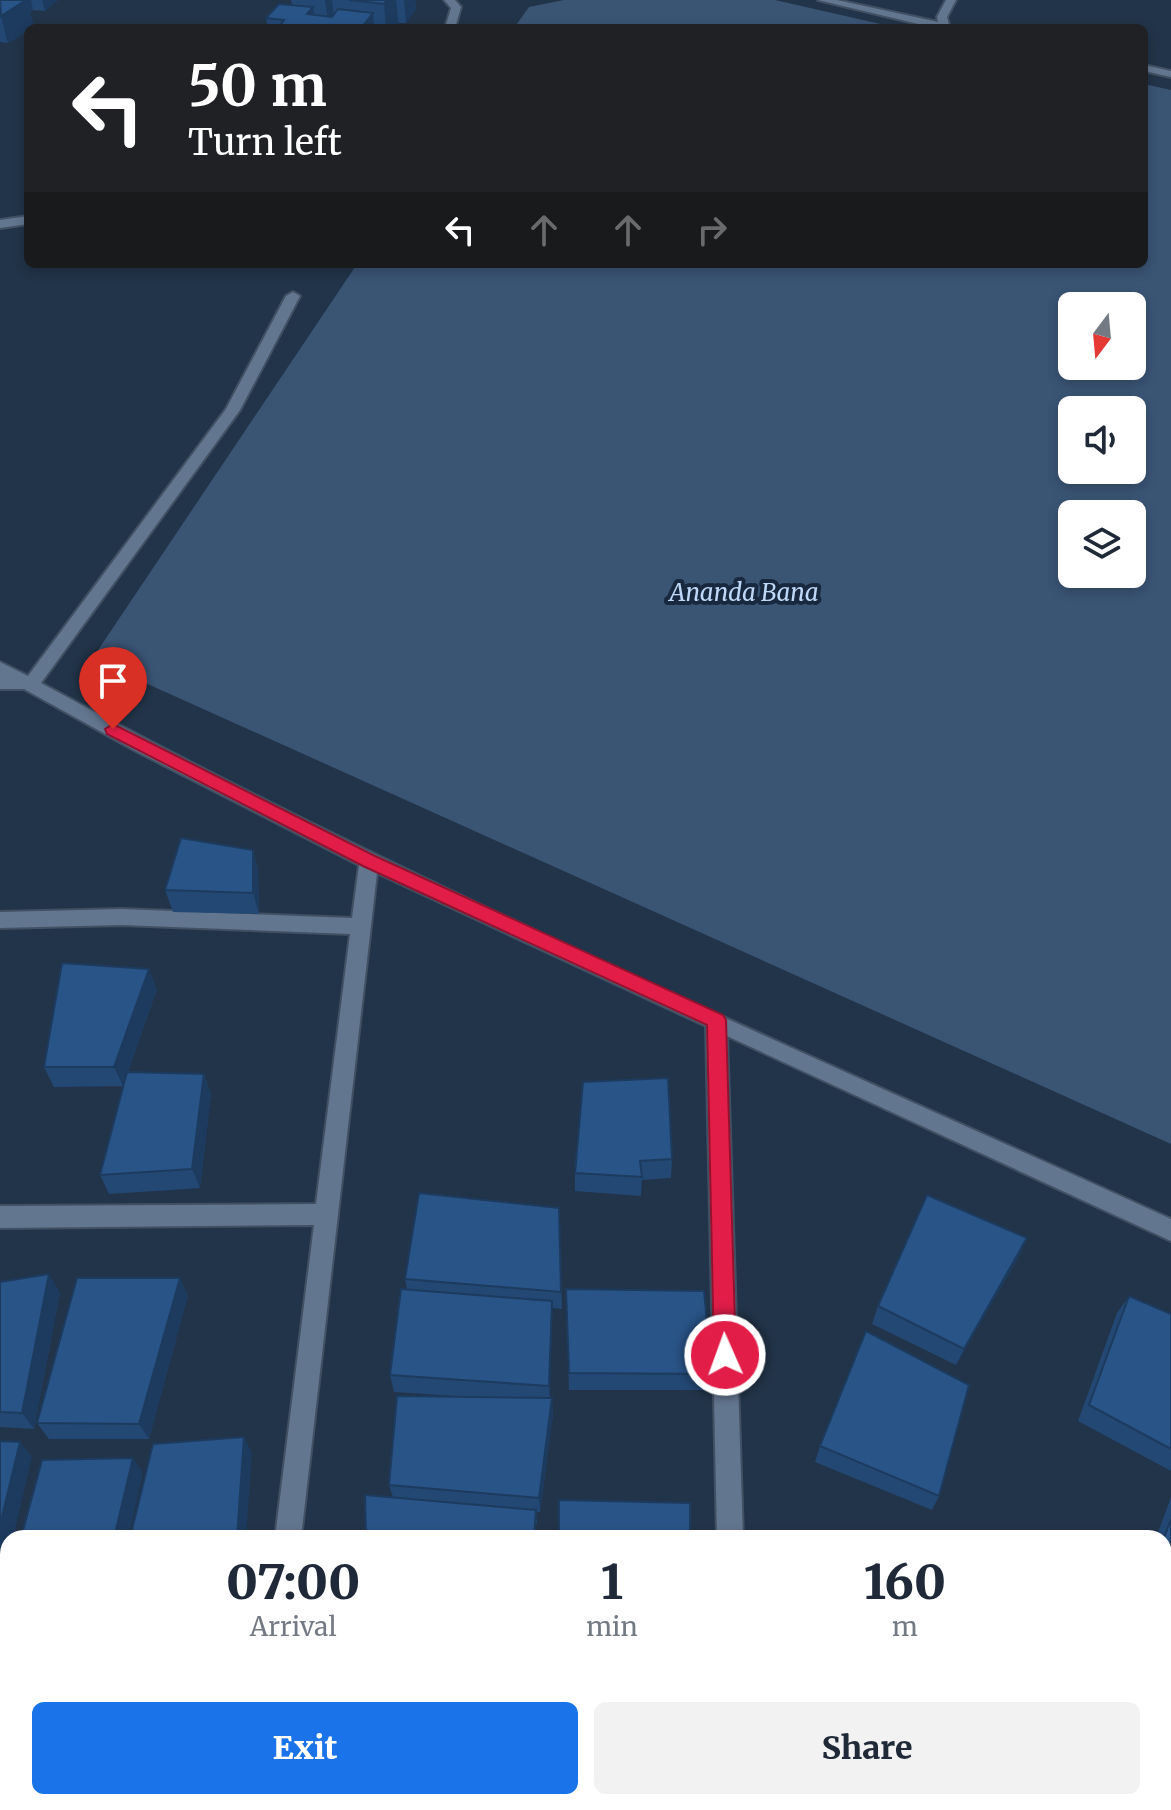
<!DOCTYPE html>
<style>
body{margin:0;font-family:Merriweather,serif;background:#f2f2f3;color:#1f2937;height:100vh;display:flex;flex-direction:column;font-size:30px;white-space:nowrap}
*{box-sizing:border-box;margin:0}
p{font-size:26px;color:#747a83}
.icon{flex:none;width:44px;height:44px;fill:none;stroke:currentColor;stroke-width:2;stroke-linecap:round;stroke-linejoin:round}
.map{position:relative;flex:1;overflow:hidden}
.drawer{position:absolute;left:0px;top:1530px;width:1172px;height:280px;display:flex;flex-direction:column;background:#fff;border-radius:24px 24px 0 0;box-shadow:0 4px 12px #0003}
.drawer>*{flex:none}
.banner{position:absolute;left:24px;top:24px;width:1124px;height:244px;border-radius:12px;box-shadow:0 4px 12px #0003;background:#202124;color:#fff;overflow:hidden}
.needle{width:52px;rotate:196deg}
.buttons{position:absolute;left:1058px;top:292px;display:grid;gap:16px}
.buttons a{display:grid;place-items:center;width:88px;height:88px;border-radius:12px;background:#fff;box-shadow:0 4px 12px #0003;font-size:40px}
.pin{position:absolute;display:grid;place-items:center;width:68px;height:68px;color:#fff;margin:-82px -34px;border-radius:50% 50% 50% 0;rotate:-45deg;box-shadow:0 0 8px #0007}
.pin .icon{rotate:45deg}
.me{position:absolute;width:88px;margin:-44px;rotate:358deg;stroke-linejoin:round;filter:drop-shadow(0 0 6px #0008)}
.turn{display:flex;align-items:center;gap:28px;height:168px;padding:0 32px;font-size:36px}
.turn .icon{width:104px;height:104px;stroke-width:2.5}
.turn b{display:block;font-size:56px;line-height:68px}
.lanes{display:flex;align-items:center;height:76px;padding:0 32px;background:#0003;justify-content:center;gap:40px;direction:ltr}
.lanes .off{opacity:.35}
.eta{display:flex;justify-content:space-evenly;align-items:center;height:136px;text-align:center}
.eta b{font-size:48px;font-weight:800;line-height:56px}
.action{display:flex;gap:16px;margin-top:auto;padding:16px 32px}
.action a{flex:1;height:92px;border-radius:12px;background:#1a73e8;color:#fff;font-size:32px;font-weight:800;line-height:92px;text-align:center}
.action a+a{background:#f2f2f3;color:#1f2937}
.map>svg:first-child{display:block}
.green{fill:#3a5474;fill-rule:evenodd}
.lines{fill:none;stroke-linecap:round;stroke-linejoin:round}
.minor-casing{stroke:#415063;stroke-width:4}
.minor{fill:#62768f;fill-rule:evenodd}
.wall{fill:#234874}
.shaded-wall{fill:#1d3b5e}
.building{fill:#295487;stroke:#1d3b5e;stroke-width:2}
.route{fill:#e11d48;stroke:#92132f;stroke-width:2}
.labels{text-anchor:middle;dominant-baseline:central;stroke-width:8;stroke-linejoin:round;paint-order:stroke}
.park-label{font-size:24px;font-style:italic;fill:#bfd8f7;stroke:#18293f}
</style>
<div class="map">
<svg width="1171" height="1810" viewBox="0 0 1171 1810">
<rect width="100%" height="100%" fill="#223449"/>
<path class="green" d="M564 0H775L898 28H514L529 7Z
M1144 84 1171 90V1144L92 659 357 264H1144ZM1072 306H1132V366H1072ZM1072 410H1132V470H1072ZM1072 514H1132V574H1072Z"/>
<g class="lines">
<defs>
<path id="minor" d="M444 0H455L461 7 455 28H445L451 8Z
M818 0H837L938 22 937 17 946 0H956L947 17 949 25 954 28H935Z
M1144 65 1171 71V77L1144 71Z
M28 216V224L0 228V220Z
M293 292 300 296 240 410 41 683C407 883 792 1046 1171 1219V1241L727 1036 743 1538H717L706 1026 377 873 301 1538H275L314 1225 0 1228V1206L316 1204 350 934 122 925 0 928V912L122 909 352 918 359 865 134 750 24 689H0V662L28 676 226 409 286 296Z
M0 1617H8V1645H0Z
M242 1802H272L271 1810H241Z
M722 1802H752V1810H722Z"/>
</defs>
<use href="#minor" class="minor-casing"/>
<use href="#minor" class="minor"/>
</g>
<path class="wall" d="M0 0H58L45 11 33 10 30 12 34 27 28 28V31L8 43 0 42Z
M291 0H415L416 9 406 23H398L399 28H268L266 18 292 5Z
M253 850 258 871 259 914 173 912 165 890Z
M157 989 128 1072 204 1074 211 1094 200 1188 109 1194 100 1175 125 1078 123 1086 54 1087 44 1067Z
M583 1082 672 1159 671 1178 642 1180 641 1196 575 1191V1173Z
M559 1208 562 1309 552 1308 550 1398H552L553 1414 540 1512H536L537 1524 393 1497 389 1485 471 1397 394 1392 390 1375 407 1290 405 1279Z
M1027 1238 1019 1256 956 1365 872 1324 878 1306Z
M0 1282 60 1292 34 1429 0 1427Z
M566 1289 712 1374 709 1390H569Z
M188 1295 149 1439H49L37 1423Z
M1129 1296 1171 1314V1471L1078 1421 1117 1313Z
M820 1446 939 1496 932 1510 815 1462Z
M1171 1497V1636L1164 1633V1538H1156Z"/>
<path class="shaded-wall" d="M9 0H31L33 10 30 12 34 27 28 28V31L8 43 1 16Z
M42 0H58L45 11Z
M325 0H332L335 28H329Z
M379 0H396L399 28H386L384 4Z
M404 0H415L416 9 406 23Z
M313 7 316 28 307 14Z
M373 13 374 28H361Z
M253 850 258 871 259 914 253 893Z
M149 969 157 989 123 1086 114 1067Z
M204 1074 211 1094 200 1188 192 1169Z
M1027 1238 1019 1256 956 1365 964 1349Z
M49 1274 60 1292 34 1429 22 1413Z
M180 1278 188 1295 149 1439 139 1424Z
M552 1301V1318L550 1402 549 1386Z
M552 1398 553 1414 540 1512 539 1498Z
M244 1437 252 1453 246 1538H237Z
M20 1442 32 1457 13 1538H8V1561L2 1586 0 1584V1525Z
M133 1458 143 1473 128 1538H114Z
M536 1510V1538H534Z"/>
<path class="building" d="M0 0H26L1 16Z
M349 0H387L384 4Z
M279 4 313 7 307 14 332 17 338 9 373 13 361 28 343 26 342 28H278L284 20 266 18Z
M181 838 253 850V893L165 890Z
M62 963 149 969 114 1067H44Z
M127 1072 204 1074 192 1169 100 1175Z
M668 1078 672 1159 640 1161 642 1177 575 1173 583 1082Z
M419 1193 559 1208 561 1292 405 1279Z
M927 1195 1027 1238 964 1349 878 1306Z
M49 1274 22 1413 0 1412V1282Z
M77 1278H180L139 1424 37 1423Z
M401 1289 552 1301 549 1386 390 1375Z
M566 1289 704 1291 712 1374 569 1373Z
M1129 1296 1171 1314V1449L1089 1405Z
M866 1331 969 1385 939 1496 820 1446Z
M397 1396 552 1398 539 1498 389 1485Z
M244 1437 237 1538H130L153 1444Z
M0 1441 20 1442 0 1525Z
M133 1458 114 1538H21L42 1460Z
M365 1495 536 1510 534 1538H366Z
M559 1500 690 1503V1538H559Z
M1171 1519V1618L1164 1615V1538Z
M8 1588V1601H4Z"/>
<path class="route" d="M113 724 375 856 723 1015 726 1020 736 1355 733 1363 725 1366 717 1363 714 1355 707 1025 363 866 107 734 105 729Z"/>
<g class="labels">
<g class="park-label">
<text x="744" y="592">Ananda Bana</text>
</g>
</g>
</svg>
<div class="buttons">
<a><svg class="needle" viewBox="-14 -14 28 28"><path d="M0-13l5 13h-10z" fill="#e53935"/><path d="M0 13l5-13h-10z" fill="#747a83"/></svg></a>
<a><svg class="icon" aria-label="sound" viewBox="0 0 24 24"><path d="M4 9h4l5-4v14l-5-4H4zM17 9q2 3 0 6"/></svg></a>
<a><svg class="icon" aria-label="layers" viewBox="0 0 24 24"><path d="M12 4l9 5-9 5-9-5zM3 14l9 5 9-5"/></svg></a>
</div>
<div class="pin" style="left:113px;top:729px;background:#d93025"><svg class="icon" aria-label="arrive" viewBox="0 0 24 24"><path d="M6 21V4h12l-3 4 3 4H6"/></svg></div>
<svg class="me" style="left:725px;top:1355px" viewBox="-20 -20 40 40"><circle r="17" fill="#e11d48" stroke="#fff" stroke-width="3"/><path d="M0-11L8 9 0 5-8 9z" fill="#fff"/></svg>
<div class="banner">
<div class="turn"><svg class="icon" aria-label="left" viewBox="0 0 24 24"><path d="M17 20v-9H6M10 6l-5 5 5 5"/></svg><div><b>50 m</b>Turn left</div></div>
<div class="lanes"><svg class="icon" aria-label="left" viewBox="0 0 24 24"><path d="M17 20v-9H6M10 6l-5 5 5 5"/></svg><svg class="icon off" aria-label="ahead" viewBox="0 0 24 24"><path d="M12 20V5M6 11l6-6 6 6"/></svg><svg class="icon off" aria-label="ahead" viewBox="0 0 24 24"><path d="M12 20V5M6 11l6-6 6 6"/></svg><svg class="icon off" aria-label="right" viewBox="0 0 24 24"><path d="M7 20v-9h11M14 6l5 5-5 5"/></svg></div>
</div>
<section class="drawer">
<div class="eta">
<div><b>07:00</b><p>Arrival</p></div>
<div><b>1</b><p>min</p></div>
<div><b>160</b><p>m</p></div>
</div>
<div class="action"><a>Exit</a><a>Share</a></div>
</section>
</div>
